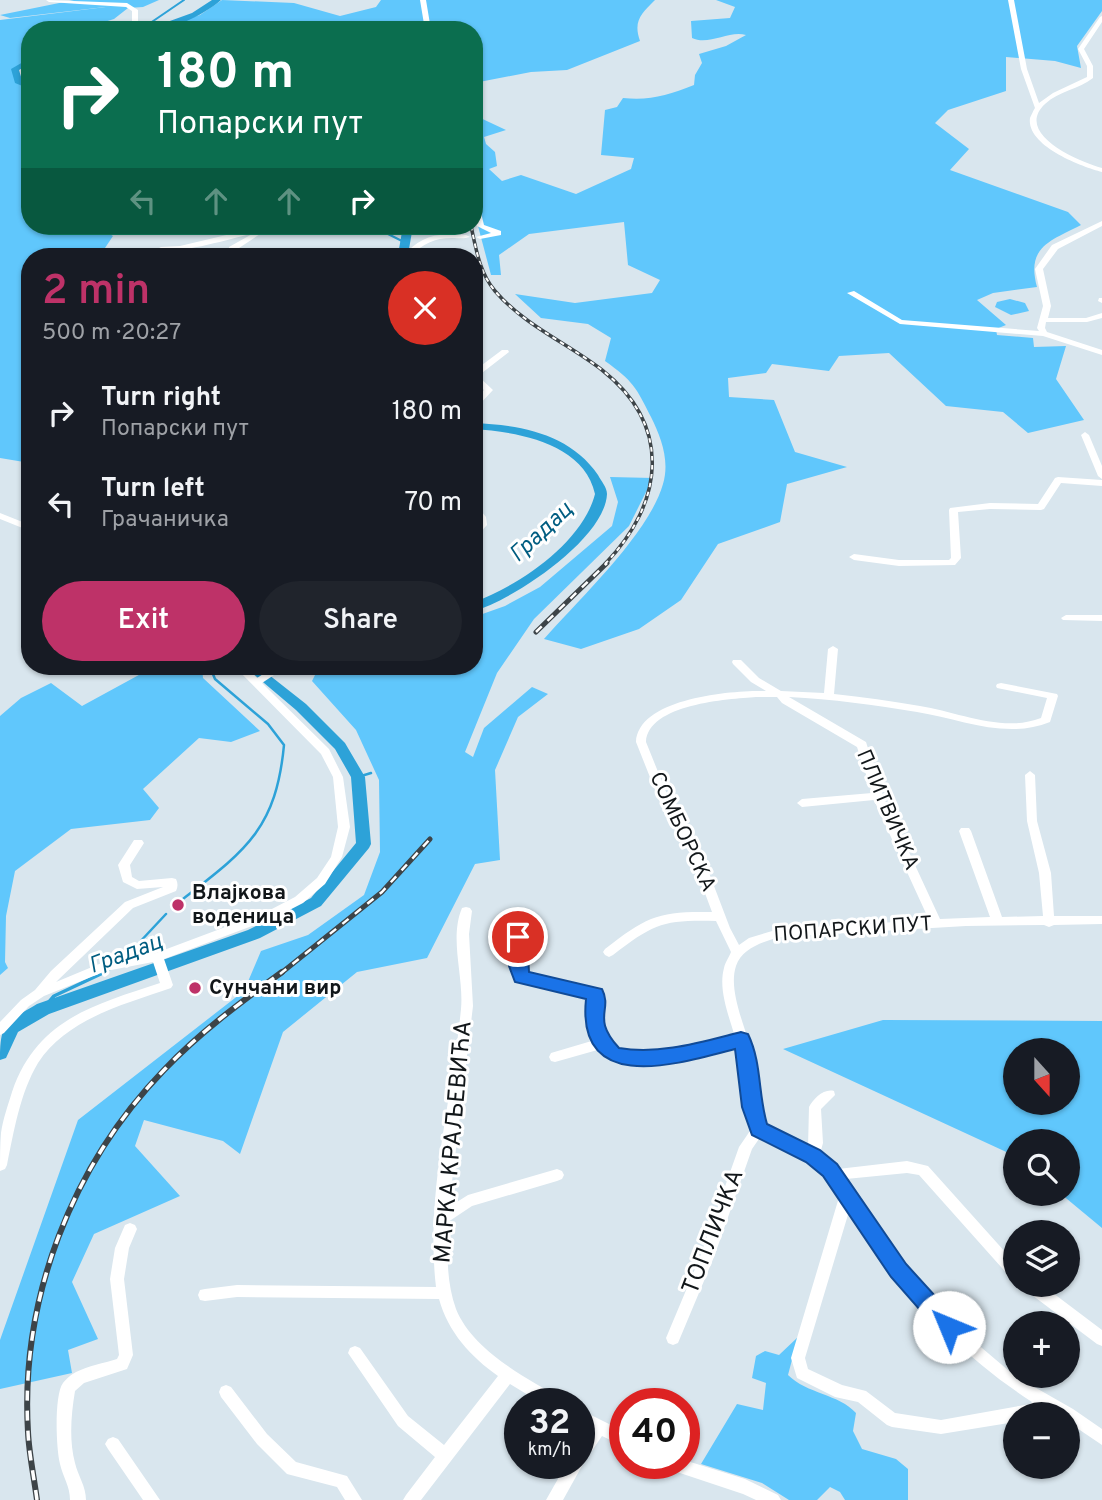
<!DOCTYPE html>
<meta charset="utf-8">
<style>
body{margin:0;font-family:Overpass,sans-serif;background:#20242c;color:#f1f3f6;height:100vh;display:flex;flex-direction:column;font-size:26px;white-space:nowrap}
*{box-sizing:border-box;margin:0}
p{font-size:23px;color:#9ea1a6}
.icon{flex:none;width:38px;height:38px;fill:none;stroke:currentColor;stroke-width:2;stroke-linecap:round;stroke-linejoin:round}
.map{position:relative;flex:1;overflow:hidden}
.details{position:absolute;left:21px;top:248px;width:462px;height:427px;display:flex;flex-direction:column;background:#171b24;border-radius:28px;box-shadow:0 2px 5px #0004}
.details>*{flex:none}
.banner{position:absolute;left:21px;top:21px;width:462px;height:214px;border-radius:28px;box-shadow:0 2px 5px #0004;background:#0b6e4f;color:#fff;overflow:hidden}
.needle{width:46px;rotate:159deg}
.controls{position:absolute;left:1003px;top:1038px;display:grid;gap:14px}
.controls a{display:grid;place-items:center;width:77px;height:77px;border-radius:50%;background:#171b24;box-shadow:0 2px 5px #0004;font-size:35px}
.speed{position:absolute;left:504px;top:1388px;display:flex;gap:14px;font-size:35px;font-weight:700;text-align:center}
.speed>*{display:grid;place-content:center;width:91px;height:91px;border-radius:50%;background:#171b24;box-shadow:0 2px 5px #0004;line-height:1}
.speed small{font-size:18px;font-weight:400}
.speed .limit{border:10px solid #d22;background:#fff;color:#111}
.pin{position:absolute;display:grid;place-items:center;width:60px;height:60px;color:#fff;margin:-30px;border:4px solid #fff;border-radius:50%;box-shadow:0 2px 7px #0007}
.me{position:absolute;width:77px;margin:-38px;rotate:315deg;stroke-linejoin:round;filter:drop-shadow(0 0 5px #0008)}
.turn{display:flex;align-items:center;gap:24px;height:147px;padding:0 21px;font-size:32px}
.turn .icon{width:91px;height:91px;stroke-width:2.5}
.turn b{display:block;font-size:49px;line-height:60px}
.lanes{display:flex;align-items:center;height:66px;padding:0 21px;background:#0003;justify-content:center;gap:35px;direction:ltr}
.lanes .off{opacity:.35}
.round{display:grid;place-items:center;flex:none;width:74px;height:74px;border-radius:37px;background:#20242c}
.overview{display:flex;align-items:center;justify-content:space-between;height:119px;padding:0 21px}
h1{font-size:42px;font-weight:600;line-height:52px;color:#be3268}
.cta{display:flex;gap:14px;margin-top:auto;padding:14px 21px}
.cta a{flex:1;height:80px;border-radius:42px;background:#be3268;color:#fff;font-size:28px;font-weight:600;line-height:80px;text-align:center}
.cta a+a{background:#20242c;color:#f1f3f6}
ul{padding:0;list-style:none}
li{display:flex;align-items:center;gap:21px;height:91px;padding:0 21px}
li div{flex:1}
li b{display:block;font-size:26px}
li em{font-style:normal}
.map>svg:first-child{display:block}
.green{fill:#60c7fc;fill-rule:evenodd}
.lines{fill:none;stroke-linecap:round;stroke-linejoin:round}
.stream-far2{stroke:#2da2d8;stroke-width:2}
.stream-far1{stroke:#2da2d8;stroke-width:2.5}
.stream{stroke:#2da2d8;stroke-width:3.5}
.river{fill:#2da2d8;fill-rule:evenodd}
.minor{fill:#fff;fill-rule:evenodd}
.rail-far2-casing{stroke:#3d4448;stroke-width:3.5}
.rail-far1-casing{stroke:#3d4448;stroke-width:5}
.rail-casing{stroke:#3d4448;stroke-width:6}
.rail-far2{stroke:#fff;stroke-width:2;stroke-dasharray:4.5;stroke-linecap:butt}
.rail-far1{stroke:#fff;stroke-width:2.5;stroke-dasharray:8;stroke-linecap:butt}
.rail{stroke:#fff;stroke-width:3.5;stroke-dasharray:10;stroke-linecap:butt}
.route{fill:#1a73e8;stroke:#114b97;stroke-width:2}
.poi-dot{fill:#be3268;stroke:#fff;stroke-width:2.5}
.labels{text-anchor:middle;dominant-baseline:central;stroke-width:6;stroke-linejoin:round;paint-order:stroke}
.street-label{font-size:21px;fill:#12171a;stroke:#fff}
.poi-label{font-size:21px;font-weight:bold;fill:#12171a;stroke:#fff;text-anchor:start}
.water-label{font-size:23px;font-style:italic;fill:#005d81;stroke:#fff}
.near-street-label{font-size:24px;fill:#12171a;stroke:#fff}
</style>
<div class="map">
<svg width="1102" height="1500" viewBox="0 0 1102 1500">
<rect width="100%" height="100%" fill="#d9e6ee"/>
<path class="green" d="M74 0H159L143 7 128 8 114 19 79 30H30V60L15 69 18 81 30 87V226H96L113 236 99 257H30V463L0 458V20L114 6 10 18 0 15Z
M222 0 294 3 340 16 376 7 381 0H655C641 14 633 21 640 41L567 70 531 72 474 83V30H154L200 15Z
M716 0H1102V11L1077 46 1081 68 1055 61 1006 57V91L948 110 935 123 969 149 950 170 1068 212 1081 225C1050 241 1026 247 1037 287L993 293 977 300 1006 325 996 329 997 335 1033 338 1034 347 1066 346 1056 379 1084 420 1028 433 1003 412 946 406 889 353 839 356 829 371 772 364 766 373 728 378 729 397 774 400 795 452 847 467 787 484 780 522 718 544 681 600 639 629 581 649 544 639C579 599 649 534 663 484 670 461 661 437 651 417 636 387 633 381 605 361L611 338 588 324 541 318 515 294 575 303 652 293 660 280 628 265 624 222 529 234 499 255 501 275H491L474 211V115L506 130 484 137 486 144 495 152 497 166 489 169 502 181 521 175 576 194 631 169 634 158 601 155 605 110 617 107 623 98C650 101 668 95 694 85L695 75 702 63 699 54 726 46 746 35C729 30 709 46 692 38L691 21 730 18 735 7Z
M1010 299 1025 303 1029 311 1011 315 995 307 997 302Z
M610 477 653 478 629 526 534 619 497 673 465 752 473 757 484 728 532 687 548 694 518 717 495 770 500 860 475 864 427 958 357 972 283 1032 240 1154 223 1141 144 1120 135 1146 180 1196 94 1234 72 1282 98 1339 68 1350 72 1373 0 1389V1340L78 1120 244 991 261 951 308 935 364 895 380 852 379 780 356 730 312 681 319 667H474V617L505 606 540 587 612 526 618 502Z
M149 667H202L203 678 260 731 231 742 199 738 143 789 159 808 150 820 71 829 15 871 6 916 5 962 8 968 0 975V716L21 698 51 683 82 706 148 670Z
M883 1020 1102 1021V1228L1061 1194H1068V1141H1015V1156L783 1049ZM1068 1050V1102H1015V1050Z
M798 1337 788 1375C807 1394 839 1394 856 1413L853 1431 862 1449 896 1459 908 1469V1500H845L840 1492 830 1487 817 1500H789L762 1483 701 1464 737 1404 763 1410 766 1383 752 1378 756 1356 765 1351 779 1355Z"/>
<g class="lines">
<path class="stream-far2" d="M140 30 184 0
M381 226 382 231 404 242"/>
<path class="stream-far1" d="M358 777 371 773
M183 899C246 850 276 829 284 745L268 724 215 679 210 667
M123 960 166 914
M101 974 109 970"/>
<path class="stream" d="M43 1009 54 996 105 972"/>
<path class="river" d="M212 0H221C201 17 172 30 145 30L192 13Z
M30 58V64L19 70 22 80 30 84V89L15 83 11 69Z
M403 226H413L409 249 403 257H393L399 249Z
M474 423C521 425 570 434 598 475 601 481 607 487 607 494 605 539 513 600 474 611V602C519 586 583 542 595 494 584 443 517 432 474 429Z
M245 667H259L306 704 345 743 365 777 371 844 369 848 321 906 260 938 49 1014 18 1032 6 1058 0 1060C0 1021 6 1023 37 1004L248 930 311 898 356 843 351 777 335 749 296 710Z"/>
<path class="minor" d="M46 0 127 3 138 10V27L135 30H128L132 26V11L126 7 49 2Z
M420 0H426L431 30H425Z
M1008 0H1014L1027 69 1039 103 1053 93 1087 77V66L1078 49 1100 17 1102 16V22L1084 49 1093 66V78C1079 89 1059 91 1045 104 1013 134 1080 162 1102 168V172C1082 167 1026 146 1030 118 1031 116 1034 109 1035 108L1021 69Z
M273 22 278 23 269 30H262Z
M474 195 477 197 484 225 501 231V235L480 239 476 237 491 233 477 226 474 212Z
M1102 221V226L1058 249 1043 269 1051 306 1048 318H1086L1102 313V318L1087 322H1046L1045 328 1047 332 1102 350V355L1043 336 900 324 847 293 854 291 902 320 1039 331 1037 328 1043 306 1035 269 1052 245Z
M265 226H277L266 230 236 250V257H230L229 247 254 233C233 238 175 256 157 249L161 247 180 246Z
M448 234 466 235 470 237C464 239 459 238 452 238 434 238 422 244 410 257H402C415 242 428 235 448 234Z
M1099 298H1102V303L1098 301Z
M502 350H508L509 352 478 376 493 390 477 407H474V400L484 390 474 381V371Z
M1085 432 1089 435 1102 466V479L1098 476 1081 435Z
M1058 477 1102 480V486L1061 483 1044 509 1041 510 990 509 958 512 961 558 955 565 899 566 854 560 849 557 854 554 899 560H949L951 558 949 510 950 508 990 503 1038 504 1055 478Z
M474 505 477 506 486 517 487 525 477 536 474 537V528L477 525 478 517 474 514Z
M0 513 30 525V531L0 519Z
M1066 615H1102V621L1063 620 1061 618Z
M833 646 838 649 834 694C863 697 891 701 920 706 958 712 1003 733 1041 718L1047 698 997 688 996 686 997 684 1001 683 1057 694 1058 696 1050 722C1006 740 961 719 917 712 875 705 832 699 789 697L866 742 883 796 940 919 990 917 959 831 961 828H969L971 831 1002 917 1043 916 1039 873 1027 821 1025 775 1030 771 1035 775 1037 821 1051 873 1054 916H1102V924L1054 925 1049 927 1044 925 966 926 779 937C763 942 742 948 736 966 727 993 749 1034 754 1061 758 1083 755 1105 764 1125L808 1147 809 1107C813 1099 824 1088 834 1091L835 1095 821 1109 823 1143 820 1154 831 1161 838 1169 907 1161 928 1166 1015 1263V1279L1010 1277 919 1175 907 1173 846 1179 885 1242 924 1291 946 1315 969 1337 1015 1376 1073 1409 1102 1429V1445L1068 1422V1414H1053L1044 1409 1041 1414H1015V1422L941 1434 892 1427 887 1425 858 1402 835 1397 797 1378 791 1358 840 1194C818 1160 796 1154 761 1136L752 1149 714 1257 678 1343 673 1345 668 1343 666 1338 700 1257 739 1147 752 1128C741 1103 745 1073 738 1046L692 1059 617 1062 613 1061 601 1049 555 1062 551 1061 549 1057 551 1053 595 1040 587 1023 590 997 518 980 512 966V937L514 934H522L524 937V966L527 973 600 991 602 994C599 1025 597 1029 620 1052L692 1049 735 1037C729 1016 718 990 724 968 725 963 729 957 731 952L716 921C663 920 655 923 613 955L609 957 605 955 603 952 605 949C647 916 659 911 712 912L687 845 665 815 636 742C638 698 732 690 766 691L751 682 733 664 732 662 733 660H741L759 678 781 691 824 693 828 649ZM756 697H777L782 703 857 747 872 793 802 799 797 803 802 807 874 800 929 920 779 929 749 938 739 945 730 928 698 844 675 814 646 742C648 704 728 699 756 697ZM850 1208C896 1287 955 1352 1032 1402L1030 1404 941 1420 895 1413 866 1391 842 1385 808 1369 805 1358Z
M235 667H246L257 678 274 667H286L262 683 329 749 343 777 350 827 342 857 325 884 303 903 276 917 164 959 173 985 171 988C125 1004 66 1019 38 1063 20 1093 14 1131 7 1165L5 1169 0 1171C0 1159 0 1145 1 1133 3 1119 8 1105 12 1092 37 1019 94 1005 160 983L153 962 106 971 44 996 29 1006 4 1033 0 1035V1022L21 1000 35 990 51 971 125 902 163 887 137 889 123 882 118 865 134 840H142L144 843 130 865 132 877 139 881 172 878 176 879C178 883 178 887 176 891L133 908 56 982 104 962 156 953 268 911 295 897 317 878 331 857 338 827 333 777 321 754Z
M466 907 470 908 472 911 469 934 473 1006 449 1207 468 1195 557 1169 562 1171 564 1175 562 1179 557 1181 472 1206 448 1222C447 1251 446 1281 456 1309 473 1351 526 1378 563 1399L565 1404H543L510 1384 421 1500H403L406 1495 435 1457 398 1426 348 1353 350 1348 355 1346 360 1348 408 1416 444 1445 498 1376C471 1357 448 1332 439 1299L237 1297 205 1301 200 1300 198 1295 200 1290 205 1289 237 1285 436 1287C425 1194 452 1101 461 1009 464 976 449 939 462 908Z
M130 1223 135 1225 137 1229 129 1248 124 1279 133 1355 127 1369 84 1383 75 1391C71 1415 69 1440 75 1463 78 1476 86 1486 86 1500H70C70 1486 63 1477 60 1464 56 1449 54 1395 63 1383 66 1379 72 1374 76 1372 88 1366 104 1363 117 1359L119 1355 110 1279 115 1248 125 1225Z
M1022 1284H1041L1102 1330V1346L1097 1344 1024 1289Z
M226 1385 231 1387 267 1434 296 1462 347 1476 362 1500H345L337 1487 287 1474 257 1444 221 1397 219 1392 221 1387Z
M579 1409 625 1432V1447L602 1436 583 1464 563 1500H546L567 1463H579V1444L589 1429 579 1424Z
M113 1437 118 1439 160 1500H143L108 1449 105 1444 108 1439Z
M684 1460 745 1479 778 1495 781 1500H756L743 1494 671 1470 666 1468 663 1463H684Z"/>
<defs>
<path id="rail-far2" d="M471 226C476 248 479 272 495 291 524 325 567 343 602 370 673 426 664 503 605 564"/>
<path id="rail-far1" d="M536 632 607 563
M280 974 382 892 430 839"/>
<path id="rail" d="M37 1500C34 1477 29 1454 28 1432 20 1299 72 1165 164 1070 199 1033 241 1002 282 972"/>
</defs>
<use href="#rail-far2" class="rail-far2-casing"/>
<use href="#rail-far1" class="rail-far1-casing"/>
<use href="#rail" class="rail-casing"/>
<use href="#rail-far2" class="rail-far2"/>
<use href="#rail-far1" class="rail-far1"/>
<use href="#rail" class="rail"/>
</g>
<path class="route" d="M518 930 527 937 529 972 602 989C613 1011 591 1017 619 1048 660 1055 701 1042 741 1032L748 1034C762 1063 758 1094 767 1124L820 1150 837 1164 906 1264 957 1320 960 1327 957 1334 949 1337 941 1334 891 1277 823 1176 806 1162 752 1135 742 1107 735 1049C678 1064 576 1096 586 999L515 982 509 966V937Z"/>
<g class="poi-dot">
<circle cx="178" cy="905" r="7"/>
<circle cx="195" cy="988" r="7"/>
</g>
<g class="labels">
<g class="street-label">
<text transform="translate(887 810) rotate(67)">ПЛИТВИЧКА</text>
<text transform="translate(682 832) rotate(65)">СОМБОРСКА</text>
<text transform="translate(853 930) rotate(-4)">ПОПАРСКИ ПУТ</text>
</g>
<g class="poi-label">
<text x="192" y="893">Влајкова<tspan x="192" dy="24">воденица</tspan></text>
<text x="209" y="988">Сунчани вир</text>
</g>
<g class="water-label">
<text transform="translate(542 533) rotate(-43)">Градац</text>
<text transform="translate(126 955) rotate(-20)">Градац</text>
</g>
<g class="near-street-label">
<text transform="translate(454 1142) rotate(-85)">МАРКА КРАЉЕВИЋА</text>
<text transform="translate(714 1232) rotate(-69)">ТОПЛИЧКА</text>
</g>
</g>
</svg>
<div class="controls">
<a><svg class="needle" viewBox="-14 -14 28 28"><path d="M0-13l5 13h-10z" fill="#e53935"/><path d="M0 13l5-13h-10z" fill="#9ea1a6"/></svg></a>
<a><svg class="icon" aria-label="search" viewBox="0 0 24 24"><circle cx="10" cy="10" r="6"/><path d="M15 15l6 6"/></svg></a>
<a><svg class="icon" aria-label="layers" viewBox="0 0 24 24"><path d="M12 4l9 5-9 5-9-5zM3 14l9 5 9-5"/></svg></a>
<a>+</a>
<a>−</a>
</div>
<div class="speed"><div>32<small>km/h</small></div><div class="limit">40</div></div>
<div class="pin" style="left:518px;top:937px;background:#d93025"><svg class="icon" aria-label="arrive" viewBox="0 0 24 24"><path d="M6 21V4h12l-3 4 3 4H6"/></svg></div>
<svg class="me" style="left:949px;top:1327px" viewBox="-20 -20 40 40"><circle r="19" fill="#fff"/><path d="M0-13L10 11 0 6-10 11z" fill="#1a73e8"/></svg>
<div class="banner">
<div class="turn"><svg class="icon" aria-label="right" viewBox="0 0 24 24"><path d="M7 20v-9h11M14 6l5 5-5 5"/></svg><div><b>180 m</b>Попарски пут</div></div>
<div class="lanes"><svg class="icon off" aria-label="left" viewBox="0 0 24 24"><path d="M17 20v-9H6M10 6l-5 5 5 5"/></svg><svg class="icon off" aria-label="ahead" viewBox="0 0 24 24"><path d="M12 20V5M6 11l6-6 6 6"/></svg><svg class="icon off" aria-label="ahead" viewBox="0 0 24 24"><path d="M12 20V5M6 11l6-6 6 6"/></svg><svg class="icon" aria-label="right" viewBox="0 0 24 24"><path d="M7 20v-9h11M14 6l5 5-5 5"/></svg></div>
</div>
<section class="details">
<div class="overview"><div><h1>2 min</h1><p>500 m · 20:27</p></div><a class="round" style="background:#d93025;color:#fff"><svg class="icon" aria-label="close" viewBox="0 0 24 24"><path d="M6 6l12 12M18 6L6 18"/></svg></a></div>
<ul>
<li><svg class="icon" aria-label="right" viewBox="0 0 24 24"><path d="M7 20v-9h11M14 6l5 5-5 5"/></svg><div><b>Turn right</b><p>Попарски пут</p></div><em>180 m</em></li>
<li><svg class="icon" aria-label="left" viewBox="0 0 24 24"><path d="M17 20v-9H6M10 6l-5 5 5 5"/></svg><div><b>Turn left</b><p>Грачаничка</p></div><em>70 m</em></li>
</ul>
<div class="cta"><a>Exit</a><a>Share</a></div>
</section>
</div>
